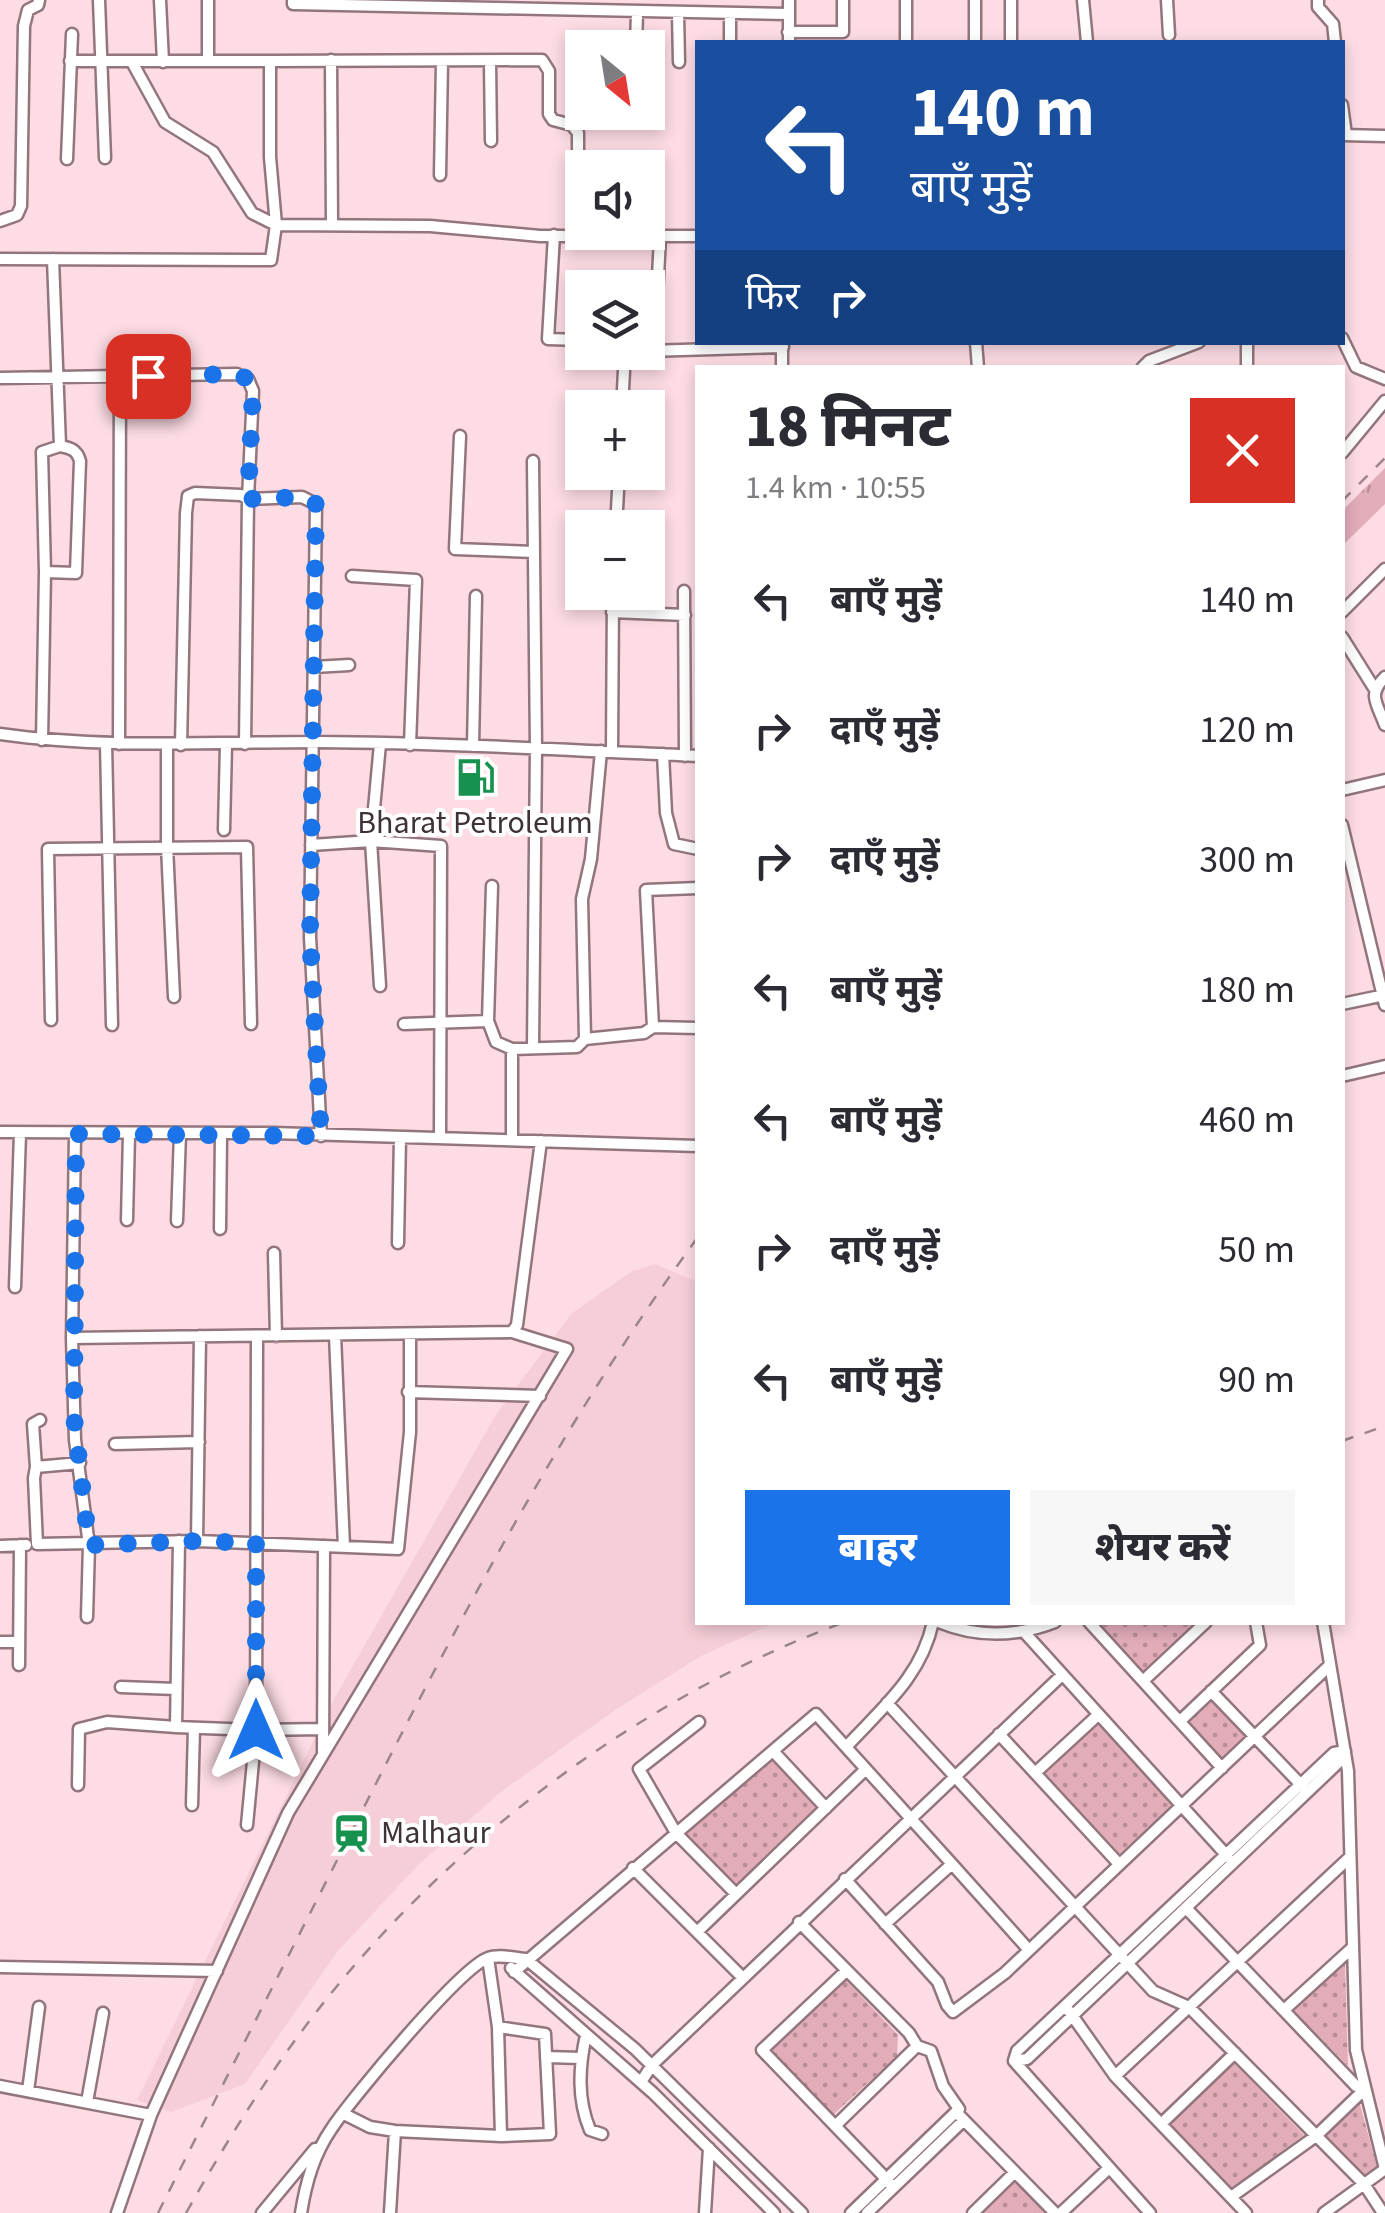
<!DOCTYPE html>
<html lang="hi">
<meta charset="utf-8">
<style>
body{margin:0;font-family:"Source Sans 3","Noto Sans Devanagari",sans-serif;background:#f7f7f7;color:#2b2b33;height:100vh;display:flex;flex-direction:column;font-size:38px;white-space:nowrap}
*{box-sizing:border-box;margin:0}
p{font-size:32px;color:#7c7c81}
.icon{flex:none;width:55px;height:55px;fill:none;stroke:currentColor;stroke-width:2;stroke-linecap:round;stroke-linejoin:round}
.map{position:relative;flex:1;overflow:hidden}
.side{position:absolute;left:695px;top:365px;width:650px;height:1260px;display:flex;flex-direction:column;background:#fff;border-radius:0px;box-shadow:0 5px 15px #0003}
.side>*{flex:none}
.guide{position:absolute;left:695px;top:40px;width:650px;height:305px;border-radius:0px;box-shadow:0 5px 15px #0003;background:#1a4fa0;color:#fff;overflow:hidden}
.needle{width:65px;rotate:150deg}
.fabs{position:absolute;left:565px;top:30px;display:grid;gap:20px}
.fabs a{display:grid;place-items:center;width:100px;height:100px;border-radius:0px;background:#fff;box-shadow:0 5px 15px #0003;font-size:50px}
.pin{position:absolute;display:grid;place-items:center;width:85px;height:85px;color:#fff;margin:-42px;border-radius:20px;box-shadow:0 5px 15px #0006}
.me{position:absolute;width:110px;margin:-55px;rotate:0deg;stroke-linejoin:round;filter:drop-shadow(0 0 8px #0008)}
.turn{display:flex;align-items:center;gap:35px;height:210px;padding:0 50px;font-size:45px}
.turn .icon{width:130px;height:130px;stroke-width:2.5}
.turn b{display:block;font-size:70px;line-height:85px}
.then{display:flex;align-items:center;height:95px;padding:0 50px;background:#0003;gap:20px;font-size:38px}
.round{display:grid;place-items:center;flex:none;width:105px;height:105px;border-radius:0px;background:#f7f7f7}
.summary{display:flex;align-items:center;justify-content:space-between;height:170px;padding:0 50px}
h1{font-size:60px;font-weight:800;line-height:75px}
.button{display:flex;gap:20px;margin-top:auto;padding:20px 50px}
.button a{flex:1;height:115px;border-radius:0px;background:#1a73e8;color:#fff;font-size:40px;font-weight:800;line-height:115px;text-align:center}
.button a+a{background:#f7f7f7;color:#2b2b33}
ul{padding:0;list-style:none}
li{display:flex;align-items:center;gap:30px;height:130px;padding:0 50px}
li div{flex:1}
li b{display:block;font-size:38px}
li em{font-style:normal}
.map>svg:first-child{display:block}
.built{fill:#f6ced7}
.grass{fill:url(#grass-tufts)}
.park{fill:url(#park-dots)}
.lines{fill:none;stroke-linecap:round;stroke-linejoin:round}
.minor-casing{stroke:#93767d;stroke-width:15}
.minor{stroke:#fff;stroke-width:10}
.rail{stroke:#9c868b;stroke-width:2.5;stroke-dasharray:12 12;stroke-linecap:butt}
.route{stroke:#1a73e8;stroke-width:18;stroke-dasharray:0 32.4}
.labels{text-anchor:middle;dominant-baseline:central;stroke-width:8;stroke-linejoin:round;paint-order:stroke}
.poi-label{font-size:32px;fill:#3e3235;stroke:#fff}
</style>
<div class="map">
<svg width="1385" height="2213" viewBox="0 0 1385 2213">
<defs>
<pattern id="grass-tufts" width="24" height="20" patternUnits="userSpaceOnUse" patternTransform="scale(2.5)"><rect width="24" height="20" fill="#e2acb9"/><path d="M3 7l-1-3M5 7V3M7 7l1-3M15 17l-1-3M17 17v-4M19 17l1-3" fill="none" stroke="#b98d97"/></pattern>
<pattern id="park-dots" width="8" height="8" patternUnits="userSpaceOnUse" patternTransform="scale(2.5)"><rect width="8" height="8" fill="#e2acb9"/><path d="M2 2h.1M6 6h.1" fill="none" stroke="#b98d97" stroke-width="1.8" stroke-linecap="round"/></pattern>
</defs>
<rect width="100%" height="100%" fill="#fddce4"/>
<path class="built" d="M655 1264 697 1282 698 1622 774 1623 701 1656 615 1710 502 1791 419 1864 337 1952 245 2084 171 2112 137 2100 333 1701 495 1416 572 1313 631 1272Z"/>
<path class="grass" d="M1385 468V504L1343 545V510Z"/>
<path class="park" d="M1097 1623H1198L1145 1673Z
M1211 1698 1246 1736 1220 1760 1185 1722Z
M1097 1722 1173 1805 1119 1854 1043 1772Z
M773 1757 819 1808 734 1887 682 1833Z
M1345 1963 1348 2066 1293 2010Z
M844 1978 898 2035 897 2056 833 2115 771 2051Z
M1234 2063 1304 2135 1232 2189 1169 2124Z
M1359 2101 1377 2167 1363 2176 1323 2136Z
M1015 2179 1047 2213H979Z"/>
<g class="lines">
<defs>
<path id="minor" d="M99 0 105 158
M160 0 163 62
M293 0V4L789 14
M1011 0V42
M1083 0 1087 42
M1167 0 1169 35
M1318 0V7L1333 24 1335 42
M678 13 679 62
M788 32H843V1
M730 42V13
M789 42V0
M906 42V0
M975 42V0
M636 48 637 12
M331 60 332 225
M70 61H270
M208 61V0
M490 62 491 141
M1342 105 1346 135
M1342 135 1385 136
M67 159 72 34
M440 175 442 62
M0 221 17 215 21 206 24 26 28 10 38 5 39 0
M554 235 548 339 582 340
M578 236V133L572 125 553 120 549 114V71L542 60 270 61V157L276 225 430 226 540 236H698
M0 259 271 260 276 225 252 213 213 152 165 122 132 62
M657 297 660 237
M1342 338 1356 367 1385 379
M976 342 978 368
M648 351 783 347
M782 368V343
M1142 368 1149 361 1199 342
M1247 368V342
M0 378 237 374 248 379 253 391 248 499 302 497 316 504 310 937 321 1136
M622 408 625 352
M460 436 455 549 534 552
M1342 453 1385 401
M616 528 619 472
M45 572 76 573 80 461C77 450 71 448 60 446
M352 576 416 580 410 745
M684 591 685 756
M612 612 685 615
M1342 612 1385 569
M1342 637 1374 688
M314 667 349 665
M1385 677C1367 695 1377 703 1385 725
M0 734C106 749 212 742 318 742 445 743 571 750 698 756
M42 740 45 572 42 452 60 446 53 259
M106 743 112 1025
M119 744 120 376
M380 744 371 841 380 986
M181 745 186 513 188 496 195 493 241 495 248 499 245 744
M167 746V846L174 997
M473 746 476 596
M601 751 591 859 582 899 585 1039 644 1033 653 1027 646 890 698 888
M612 752 613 592
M663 754 666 813 674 844 698 849
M1342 790 1385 780
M1342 825 1385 1005
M224 830 226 745
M311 845 371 841 441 846 440 1138
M1342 1004 1385 995
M51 1020 48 849 247 847 251 1024
M488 1021 496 1042 512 1049
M404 1024 488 1021 492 886
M653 1027 698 1028
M533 1047 536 748 533 461
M1342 1076 1385 1066
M0 1132 273 1133 698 1146
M75 1134 72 1338 512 1332 517 1325 541 1141
M512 1140V1049L577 1047 585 1039
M127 1220 129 1134
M177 1221 180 1133
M220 1229 221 1134
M398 1243 400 1137
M274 1253 276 1336
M15 1287 20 1133
M335 1335 344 1547
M257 1336 256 1730 323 1729
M72 1338 75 1440 89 1545 87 1617
M408 1392 540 1396
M115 1444 199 1442
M80 1463 36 1467 34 1478 37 1544 197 1541 200 1336
M36 1467 33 1424 40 1420
M179 1541 176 1727 256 1730 247 1825
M197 1541 398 1549 410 1432V1334
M0 1546 26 1545
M939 1622C978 1638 1016 1637 1055 1622
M1089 1622 1222 1768
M1323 1622 1348 1771 1356 2050 1385 2169 1324 2213
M1025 1633 1229 1858
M0 1642H19
M19 1665 20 1545
M1143 1681 1206 1622
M121 1687 176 1689
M1211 1691 1304 1788
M887 1703 1153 1991 1189 2007 1364 2184 1383 2213
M1180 1721 1260 1645 1256 1622
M699 1722 639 1769 676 1833 736 1894
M999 1734 1119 1864
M846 1747C883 1707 921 1677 933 1622
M773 1751 826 1808
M323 1755 324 1546
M1035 1773 1098 1715
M78 1785 79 1729 107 1722 176 1727
M192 1805 194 1728
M633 1868 742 1977
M845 1879 938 1982 947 2005 953 2012 1005 1973 1330 1665
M1186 1908 1356 2086 1365 2089 1316 2136 1231 2197
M799 1922 909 2033 917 2046 931 2051 943 2086 959 2109 851 2213
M885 1924 952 1864 1029 1950
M697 1932 866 1769
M488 1958 498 2027 501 2136
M0 1967 217 1971
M511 1968 653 2093 774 2213
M846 1971 762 2050 894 2187
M514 1972 816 1714 952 1864
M1284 2010 1352 1948
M1069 2011 1115 2076 1246 2213
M586 2035C579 2067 577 2099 590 2130L602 2134
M546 2057 581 2058
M1014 2061 1027 2059 1340 1761 1345 1751
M1014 2061 1017 2051 1334 1753 1345 1751
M1014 2061 1150 2213
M1115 2076 1350 1857
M641 2082 652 2065 1062 1675
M0 2086 151 2115
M28 2091 39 2007
M87 2102 103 2013
M956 2112 1055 2213
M344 2114 370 2127 395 2131 501 2136 550 2134 545 2034 498 2027
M1161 2124 1235 2053
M835 2126 917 2046
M117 2213 151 2115 288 1813 567 1349 512 1332
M262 2213 315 2149
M301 2213C306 2182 314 2154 332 2128 352 2098 460 1968 488 1958 498 1954 515 1958 526 1959L635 2049 802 2213
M390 2213 395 2131
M705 2213 709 2148
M867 2213 964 2120
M973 2213 1015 2172
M1061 2213 1108 2169"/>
</defs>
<use href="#minor" class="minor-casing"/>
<use href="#minor" class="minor"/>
<path class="rail" d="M1342 501 1385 458
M1342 1441 1385 1426
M158 2213C225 2080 293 1947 361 1813 462 1614 566 1417 698 1237
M186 2213C225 2144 266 2077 314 2015 446 1843 642 1696 845 1622"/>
</g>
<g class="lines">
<path class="route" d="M148 376 237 374 248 379 253 390 248 499 302 497 316 504 310 936 321 1136 76 1134 74 1417 89 1545 198 1541 256 1543V1730"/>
</g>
<defs>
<symbol id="fuel-bare" viewBox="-9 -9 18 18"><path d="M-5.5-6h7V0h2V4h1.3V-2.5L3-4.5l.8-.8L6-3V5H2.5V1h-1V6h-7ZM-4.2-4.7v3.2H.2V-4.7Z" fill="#17914e" stroke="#fff" stroke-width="2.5" paint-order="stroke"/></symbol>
<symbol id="station-bare" viewBox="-9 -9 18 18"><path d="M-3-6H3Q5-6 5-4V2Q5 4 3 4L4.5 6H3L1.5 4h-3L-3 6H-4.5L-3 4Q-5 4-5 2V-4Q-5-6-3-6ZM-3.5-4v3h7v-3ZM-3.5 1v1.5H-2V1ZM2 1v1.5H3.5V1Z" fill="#17914e" stroke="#fff" stroke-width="2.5" paint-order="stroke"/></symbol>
</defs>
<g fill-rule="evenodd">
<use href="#fuel-bare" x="448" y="750" width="55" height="55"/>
<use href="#station-bare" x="324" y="1806" width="55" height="55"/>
</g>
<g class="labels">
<g class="poi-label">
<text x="475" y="823">Bharat Petroleum</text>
<text x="381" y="1833" text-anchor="start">Malhaur</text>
</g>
</g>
</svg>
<div class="fabs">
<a><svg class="needle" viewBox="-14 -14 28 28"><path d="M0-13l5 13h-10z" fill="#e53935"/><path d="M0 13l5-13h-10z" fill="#7c7c81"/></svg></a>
<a><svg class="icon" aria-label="sound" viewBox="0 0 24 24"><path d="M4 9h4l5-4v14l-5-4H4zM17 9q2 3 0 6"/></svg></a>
<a><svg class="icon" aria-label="layers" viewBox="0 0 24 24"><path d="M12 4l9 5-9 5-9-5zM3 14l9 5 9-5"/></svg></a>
<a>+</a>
<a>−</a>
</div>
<div class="pin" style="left:148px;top:376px;background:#d93025"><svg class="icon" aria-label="arrive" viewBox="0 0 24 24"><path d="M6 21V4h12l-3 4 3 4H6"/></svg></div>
<svg class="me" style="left:256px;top:1730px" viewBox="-20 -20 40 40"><path d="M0-17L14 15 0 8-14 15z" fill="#1a73e8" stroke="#fff" stroke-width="4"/></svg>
<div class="guide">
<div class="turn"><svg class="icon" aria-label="left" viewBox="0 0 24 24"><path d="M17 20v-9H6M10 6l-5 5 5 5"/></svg><div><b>140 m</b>बाएँ मुड़ें</div></div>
<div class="then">फिर<svg class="icon" aria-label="right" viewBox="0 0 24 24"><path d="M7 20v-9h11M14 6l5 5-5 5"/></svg></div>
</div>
<section class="side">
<div class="summary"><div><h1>18 मिनट</h1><p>1.4 km · 10:55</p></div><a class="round" style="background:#d93025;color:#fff"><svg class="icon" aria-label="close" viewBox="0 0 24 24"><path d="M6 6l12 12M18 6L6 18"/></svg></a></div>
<ul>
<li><svg class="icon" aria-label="left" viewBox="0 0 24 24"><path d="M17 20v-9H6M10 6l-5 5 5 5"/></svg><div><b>बाएँ मुड़ें</b></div><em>140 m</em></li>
<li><svg class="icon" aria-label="right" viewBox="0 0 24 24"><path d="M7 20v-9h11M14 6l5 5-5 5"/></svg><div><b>दाएँ मुड़ें</b></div><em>120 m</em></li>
<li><svg class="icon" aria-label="right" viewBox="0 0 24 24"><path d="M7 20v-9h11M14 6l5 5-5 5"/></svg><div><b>दाएँ मुड़ें</b></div><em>300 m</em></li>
<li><svg class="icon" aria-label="left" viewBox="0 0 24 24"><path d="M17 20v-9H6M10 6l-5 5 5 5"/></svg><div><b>बाएँ मुड़ें</b></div><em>180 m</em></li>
<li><svg class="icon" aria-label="left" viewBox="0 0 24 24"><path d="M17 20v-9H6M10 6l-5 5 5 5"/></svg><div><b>बाएँ मुड़ें</b></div><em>460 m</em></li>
<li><svg class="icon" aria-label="right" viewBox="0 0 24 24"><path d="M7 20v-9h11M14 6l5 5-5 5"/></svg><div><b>दाएँ मुड़ें</b></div><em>50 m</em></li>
<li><svg class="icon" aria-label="left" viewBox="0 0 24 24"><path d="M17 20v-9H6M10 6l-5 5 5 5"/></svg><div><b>बाएँ मुड़ें</b></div><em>90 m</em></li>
</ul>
<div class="button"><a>बाहर</a><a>शेयर करें</a></div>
</section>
</div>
